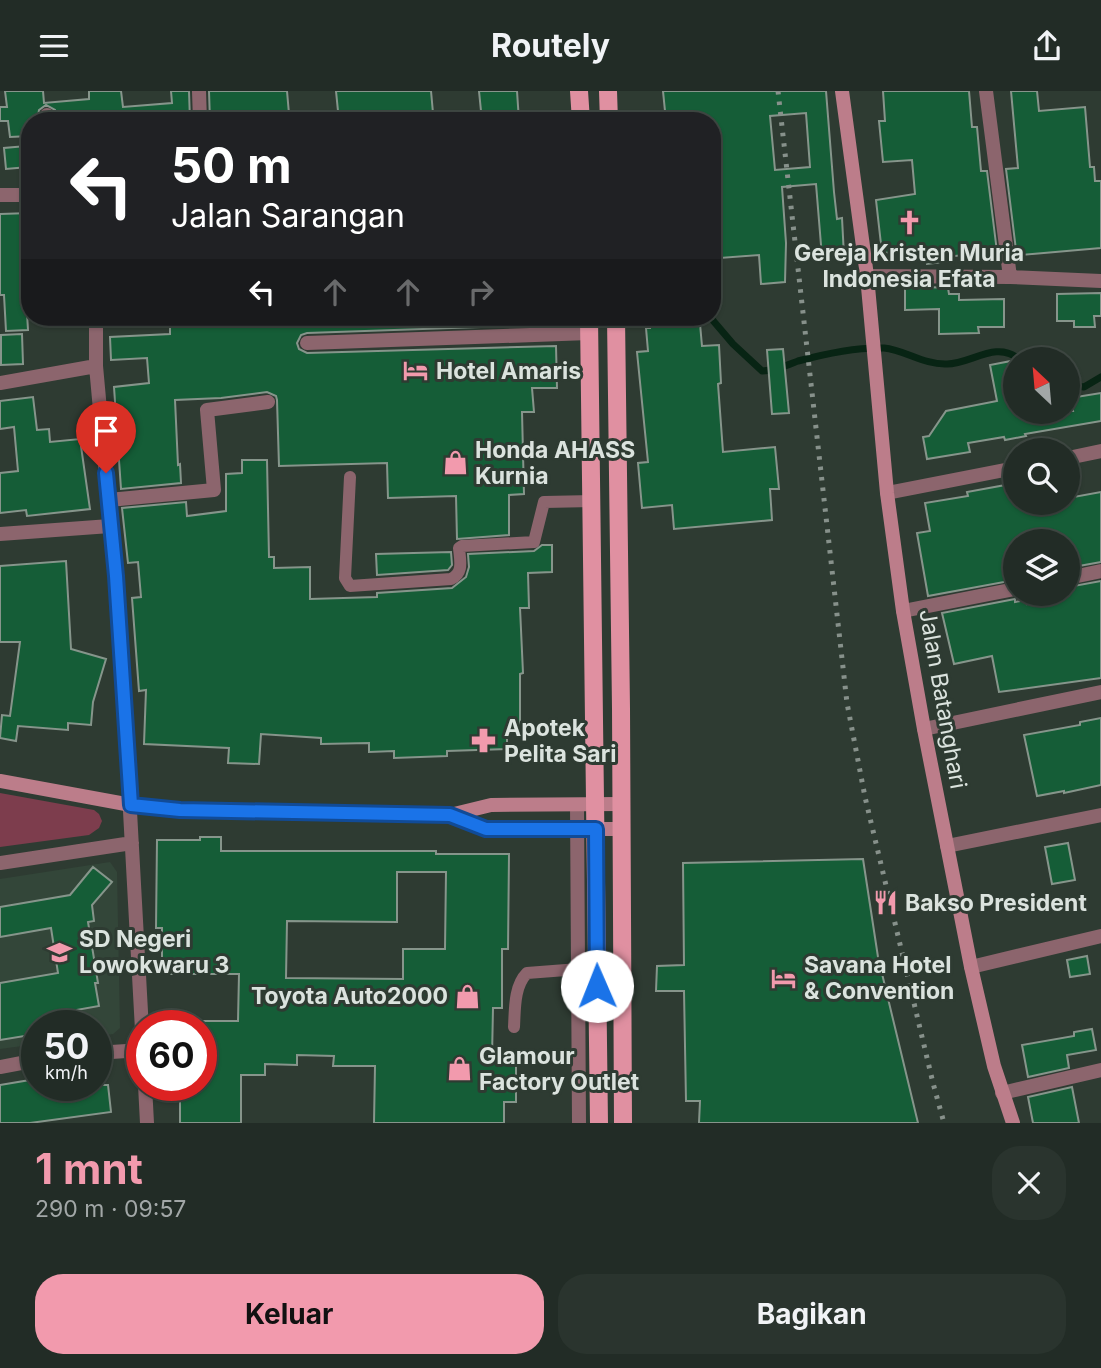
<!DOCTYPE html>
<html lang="id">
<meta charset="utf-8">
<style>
body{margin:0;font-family:Inter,sans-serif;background:#2a342e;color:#f1f3f6;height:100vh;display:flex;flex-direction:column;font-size:26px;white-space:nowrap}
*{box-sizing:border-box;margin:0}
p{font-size:23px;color:#a2a7a7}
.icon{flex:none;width:38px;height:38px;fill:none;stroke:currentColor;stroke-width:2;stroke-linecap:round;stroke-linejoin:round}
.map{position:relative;height:1032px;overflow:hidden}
.sheet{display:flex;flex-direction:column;background:#222c26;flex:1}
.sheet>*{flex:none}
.guide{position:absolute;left:21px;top:21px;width:700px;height:214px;border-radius:28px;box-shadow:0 2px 5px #0004,0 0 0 2px #3f4843;background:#202124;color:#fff;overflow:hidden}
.needle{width:46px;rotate:334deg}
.buttons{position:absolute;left:1003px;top:256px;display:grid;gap:14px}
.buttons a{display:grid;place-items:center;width:77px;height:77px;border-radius:50%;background:#222c26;box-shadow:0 2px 5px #0004,0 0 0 2px #3f4843;font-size:35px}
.speed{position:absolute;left:21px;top:919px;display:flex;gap:14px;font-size:35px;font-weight:700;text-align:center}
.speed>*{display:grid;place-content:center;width:91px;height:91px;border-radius:50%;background:#222c26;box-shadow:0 2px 5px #0004,0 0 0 2px #3f4843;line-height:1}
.speed small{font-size:18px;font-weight:400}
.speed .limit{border:10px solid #d22;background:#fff;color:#111}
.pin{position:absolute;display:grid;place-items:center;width:60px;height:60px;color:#fff;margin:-72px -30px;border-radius:50% 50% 50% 0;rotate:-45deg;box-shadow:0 0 7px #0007}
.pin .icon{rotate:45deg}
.me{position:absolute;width:77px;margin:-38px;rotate:359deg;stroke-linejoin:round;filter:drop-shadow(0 0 5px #0008)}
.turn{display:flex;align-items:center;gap:24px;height:147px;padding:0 35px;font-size:32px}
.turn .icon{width:91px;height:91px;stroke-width:2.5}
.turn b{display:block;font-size:49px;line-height:60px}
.lanes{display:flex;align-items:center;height:66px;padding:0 35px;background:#0003;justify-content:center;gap:35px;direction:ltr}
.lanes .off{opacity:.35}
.round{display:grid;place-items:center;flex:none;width:74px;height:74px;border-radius:28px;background:#2a342e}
.headline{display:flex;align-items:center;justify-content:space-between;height:119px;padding:0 35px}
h1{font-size:42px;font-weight:700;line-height:52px;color:#f29aad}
.cta{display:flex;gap:14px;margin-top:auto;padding:14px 35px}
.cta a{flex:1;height:80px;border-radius:28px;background:#f29aad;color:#111;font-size:28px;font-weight:700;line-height:80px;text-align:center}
.cta a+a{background:#2a342e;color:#f1f3f6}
header{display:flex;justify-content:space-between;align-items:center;height:91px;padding:0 35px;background:#222c26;font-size:32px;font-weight:700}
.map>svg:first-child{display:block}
.built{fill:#334639}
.green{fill:#7d3d4d}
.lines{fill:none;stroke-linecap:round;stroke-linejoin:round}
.stream{stroke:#082414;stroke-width:7}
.building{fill:#155d37;stroke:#86958b;stroke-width:2;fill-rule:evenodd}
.lane{stroke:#8c656d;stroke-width:12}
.street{stroke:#8c656d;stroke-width:14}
.secondary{stroke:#bc7d8a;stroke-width:14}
.primary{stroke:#e090a1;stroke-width:18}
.rail{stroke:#87918b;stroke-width:5;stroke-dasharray:3.5 7;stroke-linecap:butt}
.route-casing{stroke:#114b97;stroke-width:18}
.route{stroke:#1a73e8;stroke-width:12}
.labels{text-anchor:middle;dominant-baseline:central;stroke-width:6;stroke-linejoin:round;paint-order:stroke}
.poi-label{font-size:23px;font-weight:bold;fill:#dbe3de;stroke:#2e3b32;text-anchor:start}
.street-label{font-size:23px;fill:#dbe3de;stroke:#2e3b32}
</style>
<header><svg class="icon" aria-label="menu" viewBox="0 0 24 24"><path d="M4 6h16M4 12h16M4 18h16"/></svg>Routely<svg class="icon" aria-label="share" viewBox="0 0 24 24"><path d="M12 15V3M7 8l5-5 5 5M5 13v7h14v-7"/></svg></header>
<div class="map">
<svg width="1101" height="1032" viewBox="0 0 1101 1032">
<rect width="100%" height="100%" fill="#2e3b32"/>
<path class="built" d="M110 771 117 781 120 937 113 943 96 946V934H37V953L0 958V788Z"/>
<path class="green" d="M0 702 94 719 99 723 102 730 99 737 89 744 0 756Z"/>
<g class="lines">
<path class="stream" d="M551 226V228
M710 226 733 253 762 280C776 279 785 275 798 270 824 263 857 256 884 257 905 259 924 274 947 273 971 273 996 249 1019 268
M1068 294 1084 296 1101 286"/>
</g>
<path class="building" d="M5 0H43L44 12 89 8V0H121L123 16 172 12 171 0H189L190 30H57L55 19 46 14 39 19 37 30H30V45L10 46 8 30H0V16H7Z
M209 0H287L289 23 245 28V30H210Z
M336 0H431L433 22 379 27 380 30H339Z
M479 0H517L519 30H482Z
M663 0H826L834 101 837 128 842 127 844 165 822 166 816 93 782 96 786 152 785 191 761 193 759 164 720 167 716 120H712V30H666ZM806 22 810 76 775 79 770 25Z
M883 0H969L972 36H977L981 80H987L997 161 944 166 945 171 927 173 925 159 882 162 876 109 915 103 912 69 883 71 879 30H885Z
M1011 0H1037L1039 20 1085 16 1090 76H1094L1095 90H1101V157L1021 164V159H1016L1006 78 1018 77Z
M26 55 28 76 6 78 4 57Z
M30 122V189H25L28 239 6 240 4 204H0V123Z
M905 195 948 197 949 203H959V209L1004 208V236H978L979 242 939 243V218L905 219Z
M1101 202V225H1094L1095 236H1074V230H1057V203Z
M170 226H539V234L307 242 301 244 297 252 299 258 307 262 556 255 557 297H532L534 321H522L524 403 509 404V444L457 448 456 405 388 407 387 372 279 375 277 309 276 305 267 301 221 307 175 309 178 374 180 373 181 392 121 398 114 296 149 292 147 267 111 269 110 246 170 243Z
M649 226H694V233H700L702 255 719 254 721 292 718 293 723 361 775 356 779 398H770L772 429 674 438 672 414 642 417 638 372 648 371 637 261 648 260 646 237H650Z
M22 243 23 273 1 274V244Z
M783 258 789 322 772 323 767 259Z
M1011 270 1015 289V320H1073L1070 307 1101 302V330L1025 343 1026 345 1005 349 1004 346 968 352 970 361 927 368 923 346 929 345 946 320 997 310 990 274Z
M33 306 37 339 49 338 50 351 80 348 90 418 27 425 26 419 0 422V382L18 380 14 336 0 338V310Z
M242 369H267L269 466H274V477L310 476V508L377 506V502L452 497 466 486 469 476 468 463 534 460 542 454H552V481L528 482 529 517H520L523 582 520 583V637H507V658L447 660V665L394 667V660L369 661V652L321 653V647L261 643 259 673 228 672 229 657 144 653 146 599 139 600 132 507 141 506 138 471 128 472 122 417 186 411 187 425 226 420V383L242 382Z
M1011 393 1014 411H1068V407L1101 401V471L1068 477V450H1015V489L928 505 917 442 930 440 925 412 968 405 967 401Z
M451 461 452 474 448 479 377 484 376 463Z
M66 470 71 558 106 568 93 611 91 634 68 632V639L18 635 16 650 0 647 2 624 10 625 20 551H0V475Z
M1101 490V587L999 601 992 565 954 573 942 522 1015 508V511L1027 509V513L1062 506 1068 504V496Z
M1101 627V694L1064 702V700L1037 705 1024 644 1080 634V631Z
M200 746H221V760H436V763H509L508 858H502V917H493L492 966 516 967V1011H504V1032H374L375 975H333L334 965 297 964V974L265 973V984H241V1032H180V994H201V930H238L239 883H162V837H156L157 749H200ZM397 781H446L445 858H403V888L286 887 287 830 397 831Z
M1068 752 1075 789 1052 793 1045 756Z
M863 768 878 866 918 1032H699L700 1010H686L684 900H656L657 875 684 874 683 772Z
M93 776 112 791 92 814 94 830 88 831 98 892H95L99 915 65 921 67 934H37V943L0 949V892L58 882 51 837 0 846V816L70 804Z
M1087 865 1090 883 1070 886 1067 869Z
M1092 938 1096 959 1067 964 1069 977 1028 986 1022 954 1074 945V941Z
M30 989V992L37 991V994H108L111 1021 30 1032H0V994Z
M1072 996 1079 1032H1033L1028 1006Z"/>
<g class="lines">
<path class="lane" d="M350 386 345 487 350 495 451 488C464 482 460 469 459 457L462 455 534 451 544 411 593 410
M514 936C515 918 514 895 527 882L579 878"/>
<path class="street" d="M199 0 200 30
M986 0 1010 186
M47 24V30
M0 104H30
M867 185 1010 186 1101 190
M96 226V275L120 538 142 939
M307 252 589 242
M0 292 96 275
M1068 367 1101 360
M887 402 1015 377
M109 409 214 399 207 319 268 311
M0 443 110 435
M1068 487 1101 480
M903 520 1015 498
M924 638 1101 601
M577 714 579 1032
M947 755 1101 724
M0 772 132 752
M971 876 1101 845
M96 962 142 959
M0 976 37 969
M145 994 147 1032
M1002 1002 1101 979"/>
<path class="secondary" d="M842 0 867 185 887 402 903 520 924 638 971 876 994 975 1013 1032
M0 690 131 714 180 719 450 724 491 714 621 713
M450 724 486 738H621"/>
<path class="primary" d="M579 0 581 30
M608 0 609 30
M589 226 599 1032
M616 226 621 617 623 1032"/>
<path class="rail" d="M778 0 847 612 865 706 933 992 944 1032"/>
</g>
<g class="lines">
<defs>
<path id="route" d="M106 382 116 485 131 714 180 719 450 724 486 738H596L597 895"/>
</defs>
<use href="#route" class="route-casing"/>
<use href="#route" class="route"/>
</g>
<defs>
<symbol id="church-bare" viewBox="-9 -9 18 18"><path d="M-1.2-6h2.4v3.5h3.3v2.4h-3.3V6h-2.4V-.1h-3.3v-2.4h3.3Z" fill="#f29aad" stroke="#2e3b32" stroke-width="2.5" paint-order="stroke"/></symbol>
<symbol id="hotel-bare" viewBox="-9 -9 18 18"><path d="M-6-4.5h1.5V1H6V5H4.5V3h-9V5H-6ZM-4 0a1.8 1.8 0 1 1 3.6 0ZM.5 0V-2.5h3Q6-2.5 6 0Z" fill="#f29aad" stroke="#2e3b32" stroke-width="2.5" paint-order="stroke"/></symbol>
<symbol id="shop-bare" viewBox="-9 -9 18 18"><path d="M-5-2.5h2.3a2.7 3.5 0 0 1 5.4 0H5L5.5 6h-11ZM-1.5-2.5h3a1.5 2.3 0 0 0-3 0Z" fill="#f29aad" stroke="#2e3b32" stroke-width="2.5" paint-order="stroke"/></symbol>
<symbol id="pharmacy-bare" viewBox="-9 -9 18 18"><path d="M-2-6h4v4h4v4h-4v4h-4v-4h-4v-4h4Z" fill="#f29aad" stroke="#2e3b32" stroke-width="2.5" paint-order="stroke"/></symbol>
<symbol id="restaurant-bare" viewBox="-9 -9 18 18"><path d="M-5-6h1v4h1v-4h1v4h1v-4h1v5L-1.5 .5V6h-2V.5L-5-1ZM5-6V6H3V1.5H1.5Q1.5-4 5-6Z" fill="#f29aad" stroke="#2e3b32" stroke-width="2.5" paint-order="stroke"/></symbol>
<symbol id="school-bare" viewBox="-9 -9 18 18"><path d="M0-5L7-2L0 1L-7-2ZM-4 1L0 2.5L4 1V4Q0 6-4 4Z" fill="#f29aad" stroke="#2e3b32" stroke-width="2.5" paint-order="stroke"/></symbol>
</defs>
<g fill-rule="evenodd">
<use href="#church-bare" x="892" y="114" width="35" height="35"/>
<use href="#hotel-bare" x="398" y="262" width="35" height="35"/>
<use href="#shop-bare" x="438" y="354" width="35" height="35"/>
<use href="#pharmacy-bare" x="466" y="632" width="35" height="35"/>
<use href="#restaurant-bare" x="868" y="794" width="35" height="35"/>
<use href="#school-bare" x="42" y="844" width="35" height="35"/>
<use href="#hotel-bare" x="766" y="870" width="35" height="35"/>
<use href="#shop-bare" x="450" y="888" width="35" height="35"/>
<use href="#shop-bare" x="442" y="960" width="35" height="35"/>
</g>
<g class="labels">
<g class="poi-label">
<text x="909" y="162" text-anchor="middle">Gereja Kristen Muria<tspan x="909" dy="26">Indonesia Efata</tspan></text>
<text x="436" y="280">Hotel Amaris</text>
<text x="475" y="359">Honda AHASS<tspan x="475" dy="26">Kurnia</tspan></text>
<text x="504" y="637">Apotek<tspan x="504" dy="26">Pelita Sari</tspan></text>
<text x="905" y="812">Bakso President</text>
<text x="79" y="848">SD Negeri<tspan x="79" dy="26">Lowokwaru 3</tspan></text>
<text x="804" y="874">Savana Hotel<tspan x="804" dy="26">&amp; Convention</tspan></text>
<text x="448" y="905" text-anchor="end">Toyota Auto2000</text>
<text x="479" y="965">Glamour<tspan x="479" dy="26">Factory Outlet</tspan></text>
</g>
<g class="street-label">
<text transform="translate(943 608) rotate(80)">Jalan Batanghari</text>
</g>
</g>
</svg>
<div class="buttons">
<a><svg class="needle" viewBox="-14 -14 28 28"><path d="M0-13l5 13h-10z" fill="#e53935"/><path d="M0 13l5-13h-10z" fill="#a2a7a7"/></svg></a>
<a><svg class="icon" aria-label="search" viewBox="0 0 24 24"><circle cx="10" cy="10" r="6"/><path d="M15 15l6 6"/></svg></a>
<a><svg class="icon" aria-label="layers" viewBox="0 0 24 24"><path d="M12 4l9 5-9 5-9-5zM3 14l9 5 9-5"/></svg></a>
</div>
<div class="speed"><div>50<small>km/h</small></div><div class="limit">60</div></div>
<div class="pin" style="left:106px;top:382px;background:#d93025"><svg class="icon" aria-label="arrive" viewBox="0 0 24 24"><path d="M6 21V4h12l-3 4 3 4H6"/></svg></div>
<svg class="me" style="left:597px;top:895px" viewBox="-20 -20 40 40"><circle r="19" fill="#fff"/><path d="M0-13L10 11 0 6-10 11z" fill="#1a73e8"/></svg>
<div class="guide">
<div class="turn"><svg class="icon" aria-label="left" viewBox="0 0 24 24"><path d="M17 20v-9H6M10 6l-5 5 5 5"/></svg><div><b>50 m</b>Jalan Sarangan</div></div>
<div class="lanes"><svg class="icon" aria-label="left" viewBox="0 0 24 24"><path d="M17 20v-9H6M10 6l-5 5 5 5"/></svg><svg class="icon off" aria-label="ahead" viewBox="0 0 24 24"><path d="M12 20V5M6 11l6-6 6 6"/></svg><svg class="icon off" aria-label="ahead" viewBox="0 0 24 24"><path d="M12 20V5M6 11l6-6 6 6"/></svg><svg class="icon off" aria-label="right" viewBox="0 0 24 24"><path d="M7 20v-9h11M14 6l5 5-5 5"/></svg></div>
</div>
</div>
<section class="sheet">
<div class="headline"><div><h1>1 mnt</h1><p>290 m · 09:57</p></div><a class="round"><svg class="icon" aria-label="close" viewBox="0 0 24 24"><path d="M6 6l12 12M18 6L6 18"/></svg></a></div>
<div class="cta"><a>Keluar</a><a>Bagikan</a></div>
</section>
